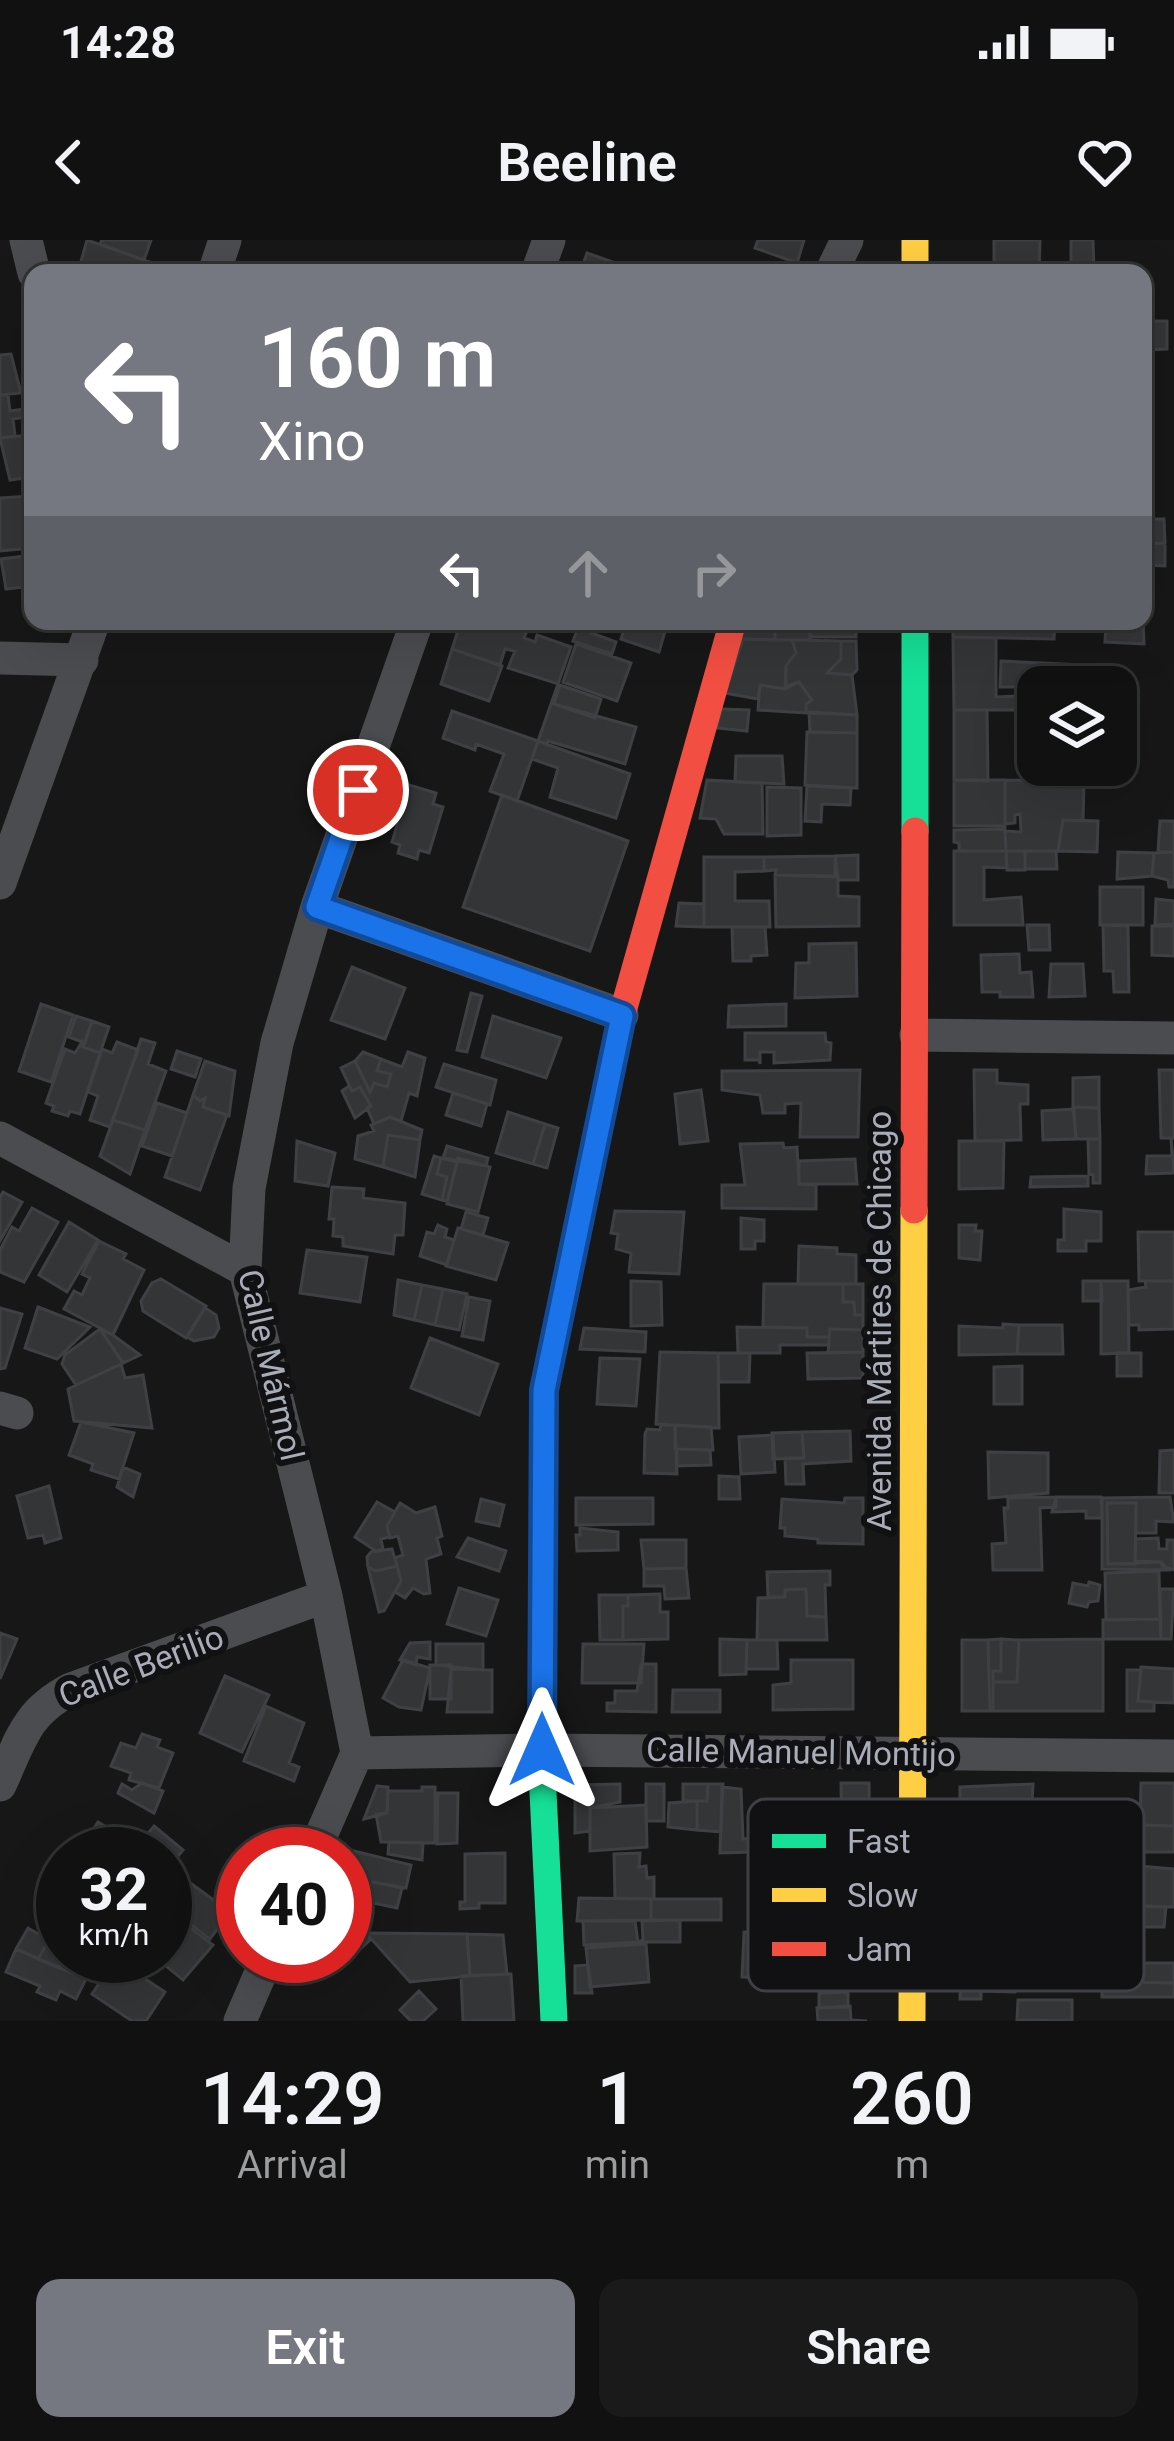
<!DOCTYPE html>
<meta charset="utf-8">
<style>
body{margin:0;font-family:Roboto,sans-serif;background:#1a1a1a;color:#f1f3f6;height:100vh;display:flex;flex-direction:column;font-size:45px;white-space:nowrap}
*{box-sizing:border-box;margin:0}
p{font-size:39px;color:#9c9d9f}
.icon{flex:none;width:66px;height:66px;fill:none;stroke:currentColor;stroke-width:2;stroke-linecap:round;stroke-linejoin:round}
.map{position:relative;height:1781px;overflow:hidden}
.drawer{display:flex;flex-direction:column;background:#111;flex:1}
.drawer>*{flex:none}
.top-card{position:absolute;left:24px;top:24px;width:1128px;height:366px;border-radius:24px;box-shadow:0 12px 48px #0002,0 0 0 3px #303131;background:#757880;color:#fff;overflow:hidden}
.fabs{position:absolute;left:1017px;top:426px;display:grid;gap:24px}
.fabs a{display:grid;place-items:center;width:120px;height:120px;border-radius:24px;background:#111;box-shadow:0 12px 48px #0002,0 0 0 3px #303131;font-size:60px}
.speed{position:absolute;left:36px;top:1587px;display:flex;gap:24px;font-size:60px;font-weight:700;text-align:center}
.speed>*{display:grid;place-content:center;width:156px;height:156px;border-radius:50%;background:#111;box-shadow:0 12px 48px #0002,0 0 0 3px #303131;line-height:1}
.speed small{font-size:30px;font-weight:400}
.speed .limit{border:18px solid #d22;background:#fff;color:#111}
.pin{position:absolute;display:grid;place-items:center;width:102px;height:102px;color:#fff;margin:-51px;border:6px solid #fff;border-radius:50%;box-shadow:0 3px 12px #0007}
.me{position:absolute;width:132px;margin:-66px;rotate:0deg;stroke-linejoin:round;filter:drop-shadow(0 0 9px #0008)}
.turn{display:flex;align-items:center;gap:42px;height:252px;padding:0 36px;font-size:54px}
.turn .icon{width:156px;height:156px;stroke-width:2.5}
.turn b{display:block;font-size:84px;line-height:102px}
.lanes{display:flex;align-items:center;height:114px;padding:0 36px;background:#0003;justify-content:center;gap:60px;direction:ltr}
.lanes .off{opacity:.35}
.eta{display:flex;justify-content:space-evenly;align-items:center;height:204px;text-align:center}
.eta b{font-size:72px;font-weight:600;line-height:84px}
.cta{display:flex;gap:24px;margin-top:auto;padding:24px 36px}
.cta a{flex:1;height:138px;border-radius:24px;background:#757880;color:#fff;font-size:48px;font-weight:600;line-height:138px;text-align:center}
.cta a+a{background:#1a1a1a;color:#f1f3f6}
.status{display:flex;justify-content:space-between;align-items:center;height:84px;padding:0 60px;background:#111;direction:ltr}
.status svg{height:33px;fill:currentColor}
header{display:flex;justify-content:space-between;align-items:center;height:156px;padding:0 36px;background:#111;font-size:54px;font-weight:600}
.map>svg:first-child{display:block}
.building{fill:#343537;stroke:#3f4043;stroke-width:3}
.lines{fill:none;stroke-linecap:round;stroke-linejoin:round}
.street{stroke:#4b4c50;stroke-width:33}
.fast{stroke:#16e098;stroke-width:27}
.slow{stroke:#ffcf43;stroke-width:27}
.jam{stroke:#f24e42;stroke-width:27}
.route-casing{stroke:#114b97;stroke-width:30}
.route{stroke:#1a73e8;stroke-width:21}
.labels{text-anchor:middle;dominant-baseline:central;stroke-width:12;stroke-linejoin:round;paint-order:stroke}
.street-label{font-size:33px;fill:#a8adb8;stroke:#111113}
.key{fill:#111113;stroke:#3e4045;stroke-width:3}
.key-label{font-size:33px;fill:#a8adb8}
</style>
<div class="status"><b>14:28</b><svg viewBox="0 0 49 12"><path d="M0 12V9h3v3zM5 12V6h3v6zM10 12V3h3v9zM15 12V0h3v12zM26 1h20v11H26zM47 4h2v5h-2z"/></svg></div>
<header><svg class="icon" aria-label="back" viewBox="0 0 24 24"><path d="M15 5l-7 7 7 7"/></svg>Beeline<svg class="icon" aria-label="heart" viewBox="0 0 24 24"><path d="M12 20l-8-8c-3-5 5-10 8-4 3-6 11-1 8 4z"/></svg></header>
<div class="map">
<svg width="1174" height="1781" viewBox="0 0 1174 1781">
<rect width="100%" height="100%" fill="#171717"/>
<path class="building" d="M87 0 158 25 156 33 78 32Z
M102 0H151L144 20 100 4Z
M758 0H804L797 23 755 8Z
M994 0H1040L1039 33H994Z
M1071 0H1093L1094 33H1071Z
M587 13 644 33H580Z
M1143 81H1167V109L1143 110Z
M11 114 21 153 0 155V115Z
M0 155H8L10 171 25 169 26 177 13 179 15 196 0 198Z
M31 195 33 237 10 240 0 198Z
M29 256 33 308 0 311V258Z
M1143 279H1164L1165 303 1143 304Z
M1165 303V326L1143 325V304Z
M33 315V346L6 349 1 319Z
M1143 374 1144 404 1105 402 1106 381H1143Z
M461 381H498L527 391 524 398 535 402 537 395 571 407 558 444 508 428 515 411 505 409 500 425 452 409Z
M623 381H668L659 412 621 399 626 382Z
M745 381H775V400L740 399Z
M775 381H810L811 400H775Z
M810 381H856V397H810Z
M953 381H1055L1054 399 953 397Z
M578 388 616 402 612 414 573 401Z
M953 397 996 398V457L1018 456 1019 470H954Z
M743 399 792 400 796 413 786 426 785 449 760 445 758 459 725 453Z
M792 400 841 401V419L827 433 852 435 857 475 806 473V464L812 460 799 442 786 446V426L796 413Z
M841 401H856L857 430 852 435 827 433 841 419Z
M576 404 631 423 617 461 563 442Z
M452 409 502 426 489 461 441 444Z
M1001 421 1081 425V447H1000Z
M799 442 812 460 806 464V473L758 470 760 445 785 449Z
M558 444 554 464 636 487 625 524 548 501 547 505 538 501Z
M560 445 601 459 595 478 554 464Z
M721 469 749 470 747 491 717 488Z
M954 470H987L988 541 954 540Z
M452 471 538 501 517 561 490 551 504 514 476 504 475 510 443 498Z
M809 472 857 475V493L810 492Z
M807 492 857 493V548L805 545Z
M538 501 630 534 616 578 550 557 558 528 532 519Z
M736 516H782L784 544 735 542Z
M707 540 762 543 763 594H724L716 579 700 578Z
M954 540H1005V586H954Z
M1005 540 1084 541 1083 581 1063 580 1058 611H1006L1005 591 1021 592 1020 574 1015 575V583L1005 584Z
M409 545 436 553 433 564 443 567 429 613 419 610 417 619 398 613 400 605 392 602Z
M807 546 851 548 850 565 822 564 821 582 805 581Z
M767 547 801 548V595L767 596Z
M502 555 628 601 590 711 463 667Z
M1063 580 1098 581 1097 612 1058 611Z
M1160 581H1174V612H1158Z
M1005 589 1006 611H959V603L954 602V590Z
M954 611H1006L1007 628 984 627V660L1021 657 1023 685H954Z
M1006 611H1025V630H1007Z
M1025 611H1056L1057 629H1025Z
M1118 612 1154 613 1152 636 1117 639Z
M1174 612V647H1169L1168 640 1152 636 1154 613Z
M858 615V640H838L835 616Z
M835 616V636L775 635 776 630 764 631V617Z
M704 617H764V631L735 632V661H769L770 687H704Z
M775 635 838 637V656L859 657V686L776 687Z
M1100 647H1143V685H1100Z
M1156 659 1174 661V684L1155 685Z
M679 663 704 664V687L676 686Z
M1027 685H1049L1050 710H1029Z
M1103 685 1128 686 1129 752H1114L1113 731H1104Z
M1152 686H1174V716L1152 715Z
M732 687H765L767 715 751 716V721H733Z
M856 703 857 756 795 758 796 723H809V704Z
M1019 714 1020 733 1031 732 1033 757H1000V752H982L981 715Z
M1051 724H1083L1085 756 1049 757Z
M352 727 405 748 385 799 331 780Z
M471 753 482 756 467 812 457 810Z
M41 764 73 775 51 842 19 831Z
M786 764V786L728 787 729 766Z
M76 776 92 781 85 803 69 797Z
M493 776 561 798 546 838 482 817Z
M92 781 109 787 100 813 83 807Z
M745 793H825L826 802 831 803 830 820 774 823V812H760V824L759 820H745Z
M141 799 155 803 148 824 166 831 145 890 113 880Z
M82 802 83 807 100 813 80 874 70 871 68 876 52 871 54 866 46 863 65 809 75 813Z
M117 802 138 810 110 887 90 880 98 856 88 852 102 809 112 813Z
M177 811 201 819 195 837 171 829Z
M363 812 381 819 377 831 391 834 387 847 374 843 370 852 355 821Z
M408 812 425 818 417 856 409 853 401 881 390 877 374 884 367 868 371 866 360 847 352 851 341 828 355 821 370 852 374 843 387 847 391 834 377 831 381 819 402 827Z
M205 821 235 831 229 876 203 867 205 858 200 861 193 855Z
M444 824 496 840 490 865 436 847Z
M860 830 858 897H800L801 863 785 864V873H763L760 855 722 850V831Z
M974 830H997V843L1028 845V864H1020L1021 900 975 901Z
M1159 830H1174V898H1161Z
M1099 837V868L1073 867V838Z
M349 846 352 851 360 847 371 866 355 878 342 851Z
M701 850 708 901 680 904 675 854Z
M453 853 487 864 481 886 446 875Z
M193 855 200 861 205 858 203 867 227 875 200 950 165 937Z
M157 863 187 873 172 916 142 906Z
M1073 867 1099 868 1100 899H1076Z
M1074 869 1076 899 1043 900 1042 871Z
M508 872 545 884 533 924 496 913Z
M390 877 422 890 420 900 388 895 383 927 355 919 358 896 374 891 371 885Z
M113 880 145 890 130 934 100 916Z
M545 884 558 888 547 928 533 924Z
M388 895 420 900 415 937 383 927Z
M1171 898 1174 933 1146 934 1147 916H1172Z
M1088 899H1100V943H1093V935L1089 934Z
M297 901 335 913 328 946 295 941Z
M959 901H1004L1003 948 959 949Z
M783 903 784 908 797 907 799 944 816 945V969L722 968V945H745L740 904Z
M447 906 488 918 486 926 443 918Z
M434 916 441 918 437 934 447 937 442 960 422 954Z
M441 918 457 922 447 961 442 960 447 937 437 934Z
M458 918 490 927 478 972 447 964Z
M855 919 857 944H799V921Z
M1088 936V946L1030 947 1031 937Z
M332 947 364 949 363 958 405 963 403 995H395L393 1014 343 1006V997L333 996 334 979H329Z
M3 952 22 962 0 1001V957Z
M32 968 58 982 24 1042 0 1032V1010L12 987 19 991Z
M1064 969 1101 972V1001H1086V1011H1058V1000H1064Z
M615 971 684 972 679 1034 629 1032 631 1013 616 1009 618 994 611 993Z
M466 972 488 978 483 995 461 989Z
M741 978 764 980V1001H755V1009H741Z
M69 982 98 1000 67 1052 39 1035Z
M438 985 447 989 445 997 454 1000 447 1025 420 1016 427 992 434 994Z
M959 985H976L975 991H982L980 1020 959 1018Z
M458 988 508 1003 496 1040 446 1026Z
M1138 992H1174V1041H1139Z
M99 1001 126 1014 123 1019 144 1030 113 1095 64 1069 74 1051 82 1055 90 1038 82 1034Z
M799 1006 837 1008V1014L856 1015V1044H798Z
M307 1010 367 1017 360 1062 300 1053Z
M161 1039 206 1066 186 1098 143 1071 141 1061 152 1043Z
M398 1040 422 1045 414 1080 394 1075Z
M631 1041 661 1042 662 1085 631 1086Z
M1083 1041H1101L1102 1061H1083Z
M1101 1041H1128L1129 1113 1101 1114Z
M1145 1041H1174V1089L1139 1090V1085H1129L1128 1050 1146 1047Z
M764 1044H843V1062H854L855 1075H863V1090L830 1089 829 1097H807V1088L763 1087Z
M843 1044H863V1075H855L854 1062H843Z
M422 1045 443 1049 435 1085 414 1080Z
M443 1049 467 1054 459 1090 435 1085Z
M469 1057 490 1061 483 1100 462 1096Z
M38 1067 90 1087 57 1119 25 1108Z
M0 1068 22 1074 5 1128 0 1129Z
M205 1068 216 1075 219 1088 214 1097 194 1101 187 1097Z
M1003 1084 1019 1085 1017 1114 959 1115V1086L1003 1088Z
M1019 1085H1062L1063 1114H1017Z
M737 1087 807 1088V1097H829V1105H780V1113H738Z
M584 1088 646 1092 645 1112 580 1109Z
M100 1089 113 1095 140 1115 123 1123Z
M100 1089 123 1123 76 1145 62 1124 65 1115Z
M830 1089 863 1090V1112L828 1113Z
M430 1098 498 1124 479 1175 411 1148Z
M660 1112 718 1113 719 1188 656 1184Z
M863 1112V1138L808 1139 807 1113Z
M718 1113H750L749 1142H719Z
M1117 1113H1141V1136H1117Z
M600 1118 640 1119 636 1166 597 1164Z
M121 1124 125 1138 143 1135 152 1188 74 1181 68 1149Z
M1022 1126V1164H994V1127Z
M81 1182 134 1193 119 1239 91 1230 93 1224 69 1215Z
M661 1185H675L677 1234 644 1233 645 1194 647 1189 660 1190Z
M675 1185 711 1187 713 1210 675 1209Z
M850 1191 851 1221 803 1224 804 1244H786L785 1218H804L802 1192Z
M802 1192 804 1218 773 1219 772 1193Z
M773 1195 775 1232 741 1234 739 1197Z
M677 1209 710 1210 711 1225 677 1226Z
M1174 1210V1253H1159L1160 1211Z
M988 1212 1048 1213V1253L989 1258Z
M123 1227 140 1234 133 1257 117 1247Z
M719 1236 739 1237 740 1259H719Z
M49 1246 61 1298 45 1303 43 1295 28 1298 17 1256Z
M1056 1257H1101L1102 1278H1086V1271L1052 1272Z
M1056 1257V1267L1040 1268 1042 1330H993L992 1304 1006 1303 1004 1268H1008V1258Z
M1170 1257 1174 1282 1156 1281V1293H1136V1263H1107L1108 1324 1161 1322 1168 1330 1102 1329V1258Z
M576 1258H653V1284L576 1285Z
M845 1258H863V1304L818 1303V1299L785 1296V1288H780L782 1259 844 1263Z
M481 1259 504 1265 499 1286 476 1281Z
M377 1262 395 1272 387 1286 390 1297 381 1299 383 1309 376 1311 355 1297Z
M400 1263 416 1273 435 1267 442 1296 437 1298 441 1314 426 1319 430 1353 424 1354 413 1348 405 1358 395 1352 401 1341 395 1318 403 1315 398 1296 390 1298 387 1286Z
M1107 1263H1136L1135 1324H1108Z
M580 1288 618 1292V1310L577 1311 576 1295H580Z
M468 1298 506 1311 499 1331 457 1317Z
M1158 1298 1159 1309H1167V1300H1174V1330L1162 1326 1161 1322 1135 1321 1136 1299Z
M641 1300H686V1328L644 1329Z
M392 1309 397 1326 376 1331 368 1327 367 1317 371 1312Z
M397 1326 401 1341 384 1371 379 1372 368 1327 376 1331Z
M686 1328 689 1358 665 1359 664 1346H644V1329Z
M830 1331V1345H825L826 1377 807 1376 806 1349 785 1350V1357H768L767 1332Z
M1159 1331 1160 1379 1106 1380 1105 1333Z
M1089 1342 1100 1345 1098 1361 1089 1362 1087 1367 1069 1363 1073 1343 1088 1346Z
M459 1348 498 1360 486 1396 447 1384Z
M806 1349 807 1376 826 1377 827 1400H757L758 1358 785 1357V1350Z
M1160 1349H1174L1171 1399H1161Z
M660 1354V1372H668V1399L623 1400V1366H628V1355Z
M599 1355H628V1366H623V1400H600Z
M1160 1379 1161 1399H1103V1380Z
M0 1393 17 1399 0 1439Z
M720 1399 747 1400 746 1434 720 1435Z
M1001 1399 1019 1400 1017 1442H993V1431H1001Z
M1001 1399V1431H993V1471H990L988 1400Z
M1103 1399V1471H993V1442H1017L1019 1400Z
M747 1400H777L778 1429H746Z
M962 1400H988L990 1471H962Z
M430 1402V1419L417 1417 416 1425 400 1420 410 1403Z
M436 1404H483V1430L436 1425Z
M583 1404H644L641 1443H582Z
M403 1420 430 1428 421 1470 399 1467 383 1458Z
M791 1420H853V1469L773 1470V1445L791 1443Z
M641 1424H656V1472L607 1471V1463H615V1451H637Z
M430 1425H451V1459H430Z
M1141 1427 1174 1429V1463L1138 1461Z
M451 1429 492 1430V1472H447Z
M1127 1430H1141L1138 1461 1154 1462V1471H1127Z
M225 1436 269 1455 242 1512 200 1493Z
M673 1450H720V1472H672Z
M266 1466 304 1483 289 1523 299 1527 294 1541 244 1521Z
M142 1494 160 1500 157 1507 173 1513 159 1548 129 1540 131 1533 111 1526 121 1503 136 1508Z
M142 1543 163 1551 154 1573 118 1553 122 1544 132 1550Z
M841 1543H869L870 1611H842Z
M1141 1543H1174V1586L1140 1585Z
M620 1544V1562L590 1568V1591L575 1593V1545Z
M646 1544H664V1581H646Z
M683 1544H708L707 1561H683Z
M708 1544H723L721 1592 697 1590V1561H707Z
M1033 1544 1032 1563 1002 1562 1001 1577 960 1576V1547Z
M377 1546 388 1547 387 1573 364 1579Z
M422 1547H435V1603L381 1602 376 1574 387 1573 388 1551H422Z
M722 1547 741 1549 743 1599 754 1598 755 1612 720 1613Z
M438 1553H458L457 1603 437 1604Z
M697 1561V1590L668 1587 669 1563Z
M646 1565 647 1607 590 1611V1568Z
M98 1582 134 1604 128 1614H78Z
M1143 1585 1174 1586V1612H1142Z
M154 1586 183 1610 165 1632V1614H131Z
M389 1602 423 1603 422 1620 388 1614Z
M354 1611 411 1625 406 1648 347 1637Z
M505 1613V1663H479V1668L460 1669V1662H465V1614Z
M640 1613 639 1627 646 1626 647 1638 654 1637V1659L615 1658 614 1614Z
M1103 1616H1116V1624L1174 1629V1667L1102 1665Z
M347 1637 402 1648 397 1668 345 1657Z
M185 1639 230 1672 210 1699 165 1665Z
M63 1641V1698L38 1683Z
M579 1658 651 1659V1680L577 1681Z
M651 1659H721V1680H651Z
M1133 1666 1166 1667 1164 1687H1131Z
M165 1669 213 1705 183 1740 154 1716H165Z
M345 1676 370 1700 357 1712 345 1701Z
M680 1680V1702H638L643 1700 642 1681Z
M583 1681H635L638 1702 584 1705Z
M28 1688 49 1700 38 1719 16 1709Z
M744 1692 773 1693 772 1738 742 1737Z
M366 1693 467 1694 470 1736 410 1742Z
M467 1694 503 1695 507 1734 470 1736Z
M48 1702 66 1716 59 1728 38 1719Z
M646 1704 649 1742 590 1747 586 1708Z
M16 1709 86 1739 76 1759 60 1751 56 1760 37 1752 40 1746 6 1732Z
M1102 1714H1120V1742L1174 1743V1757H1102Z
M115 1719 165 1752 146 1781H132L92 1754Z
M1120 1723H1174V1743L1120 1742Z
M588 1725 592 1753H575V1726Z
M961 1727 1016 1730 1015 1752 981 1751V1759H960Z
M511 1734 514 1781H463L461 1736Z
M419 1751 436 1769 423 1781H411L400 1770Z
M848 1752V1767L819 1768V1753Z
M1018 1760H1072V1781L1017 1780Z
M850 1766 851 1780 867 1781H818L817 1768Z"/>
<g class="lines">
<path class="street" d="M26 0 34 33
M214 33 225 0
M537 33 549 0
M831 33 847 0
M0 418 82 420
M0 643 94 381
M317 667 622 775
M916 795 1174 798
M0 898 245 1030
M0 1168 17 1173
M357 1513 326 1356 245 1030 249 948 277 803 317 667 417 381
M357 1513 541 1510 1174 1516
M0 1545C21 1500 25 1473 71 1449L326 1356
M313 1614 357 1513
M240 1781 268 1716"/>
<path class="fast" d="M915 591V381
M554 1781 541 1510 544 1150 564 1052"/>
<path class="slow" d="M915 0V33
M912 1781 914 970"/>
<path class="jam" d="M914 970 915 591
M564 1052 622 775 733 381"/>
</g>
<g class="lines">
<defs>
<path id="route" d="M358 550 317 667 622 776 544 1150 542 1510"/>
</defs>
<use href="#route" class="route-casing"/>
<use href="#route" class="route"/>
</g>
<g class="labels">
<g class="street-label">
<text transform="translate(879 1081) rotate(-90)">Avenida Mártires de Chicago</text>
<text transform="translate(271 1125) rotate(77)">Calle Mármol</text>
<text transform="translate(141 1426) rotate(-21)">Calle Berilio</text>
<text transform="translate(801 1512) rotate(1)">Calle Manuel Montijo</text>
</g>
</g>
<rect x="748" y="1559" width="396" height="192" rx="18" class="key"/>
<rect x="772" y="1594" width="54" height="14" fill="#16e098"/>
<rect x="772" y="1648" width="54" height="14" fill="#ffcf43"/>
<rect x="772" y="1702" width="54" height="14" fill="#f24e42"/>
<g class="key-label">
<text x="847" y="1613">Fast</text>
<text x="847" y="1667">Slow</text>
<text x="847" y="1721">Jam</text>
</g>
</svg>
<div class="fabs">
<a><svg class="icon" aria-label="layers" viewBox="0 0 24 24"><path d="M12 4l9 5-9 5-9-5zM3 14l9 5 9-5"/></svg></a>
</div>
<div class="speed"><div>32<small>km/h</small></div><div class="limit">40</div></div>
<div class="pin" style="left:358px;top:550px;background:#d93025"><svg class="icon" aria-label="arrive" viewBox="0 0 24 24"><path d="M6 21V4h12l-3 4 3 4H6"/></svg></div>
<svg class="me" style="left:542px;top:1510px" viewBox="-20 -20 40 40"><path d="M0-17L14 15 0 8-14 15z" fill="#1a73e8" stroke="#fff" stroke-width="4"/></svg>
<div class="top-card">
<div class="turn"><svg class="icon" aria-label="left" viewBox="0 0 24 24"><path d="M17 20v-9H6M10 6l-5 5 5 5"/></svg><div><b>160 m</b>Xino</div></div>
<div class="lanes"><svg class="icon" aria-label="left" viewBox="0 0 24 24"><path d="M17 20v-9H6M10 6l-5 5 5 5"/></svg><svg class="icon off" aria-label="ahead" viewBox="0 0 24 24"><path d="M12 20V5M6 11l6-6 6 6"/></svg><svg class="icon off" aria-label="right" viewBox="0 0 24 24"><path d="M7 20v-9h11M14 6l5 5-5 5"/></svg></div>
</div>
</div>
<section class="drawer">
<div class="eta">
<div><b>14:29</b><p>Arrival</p></div>
<div><b>1</b><p>min</p></div>
<div><b>260</b><p>m</p></div>
</div>
<div class="cta"><a>Exit</a><a>Share</a></div>
</section>
